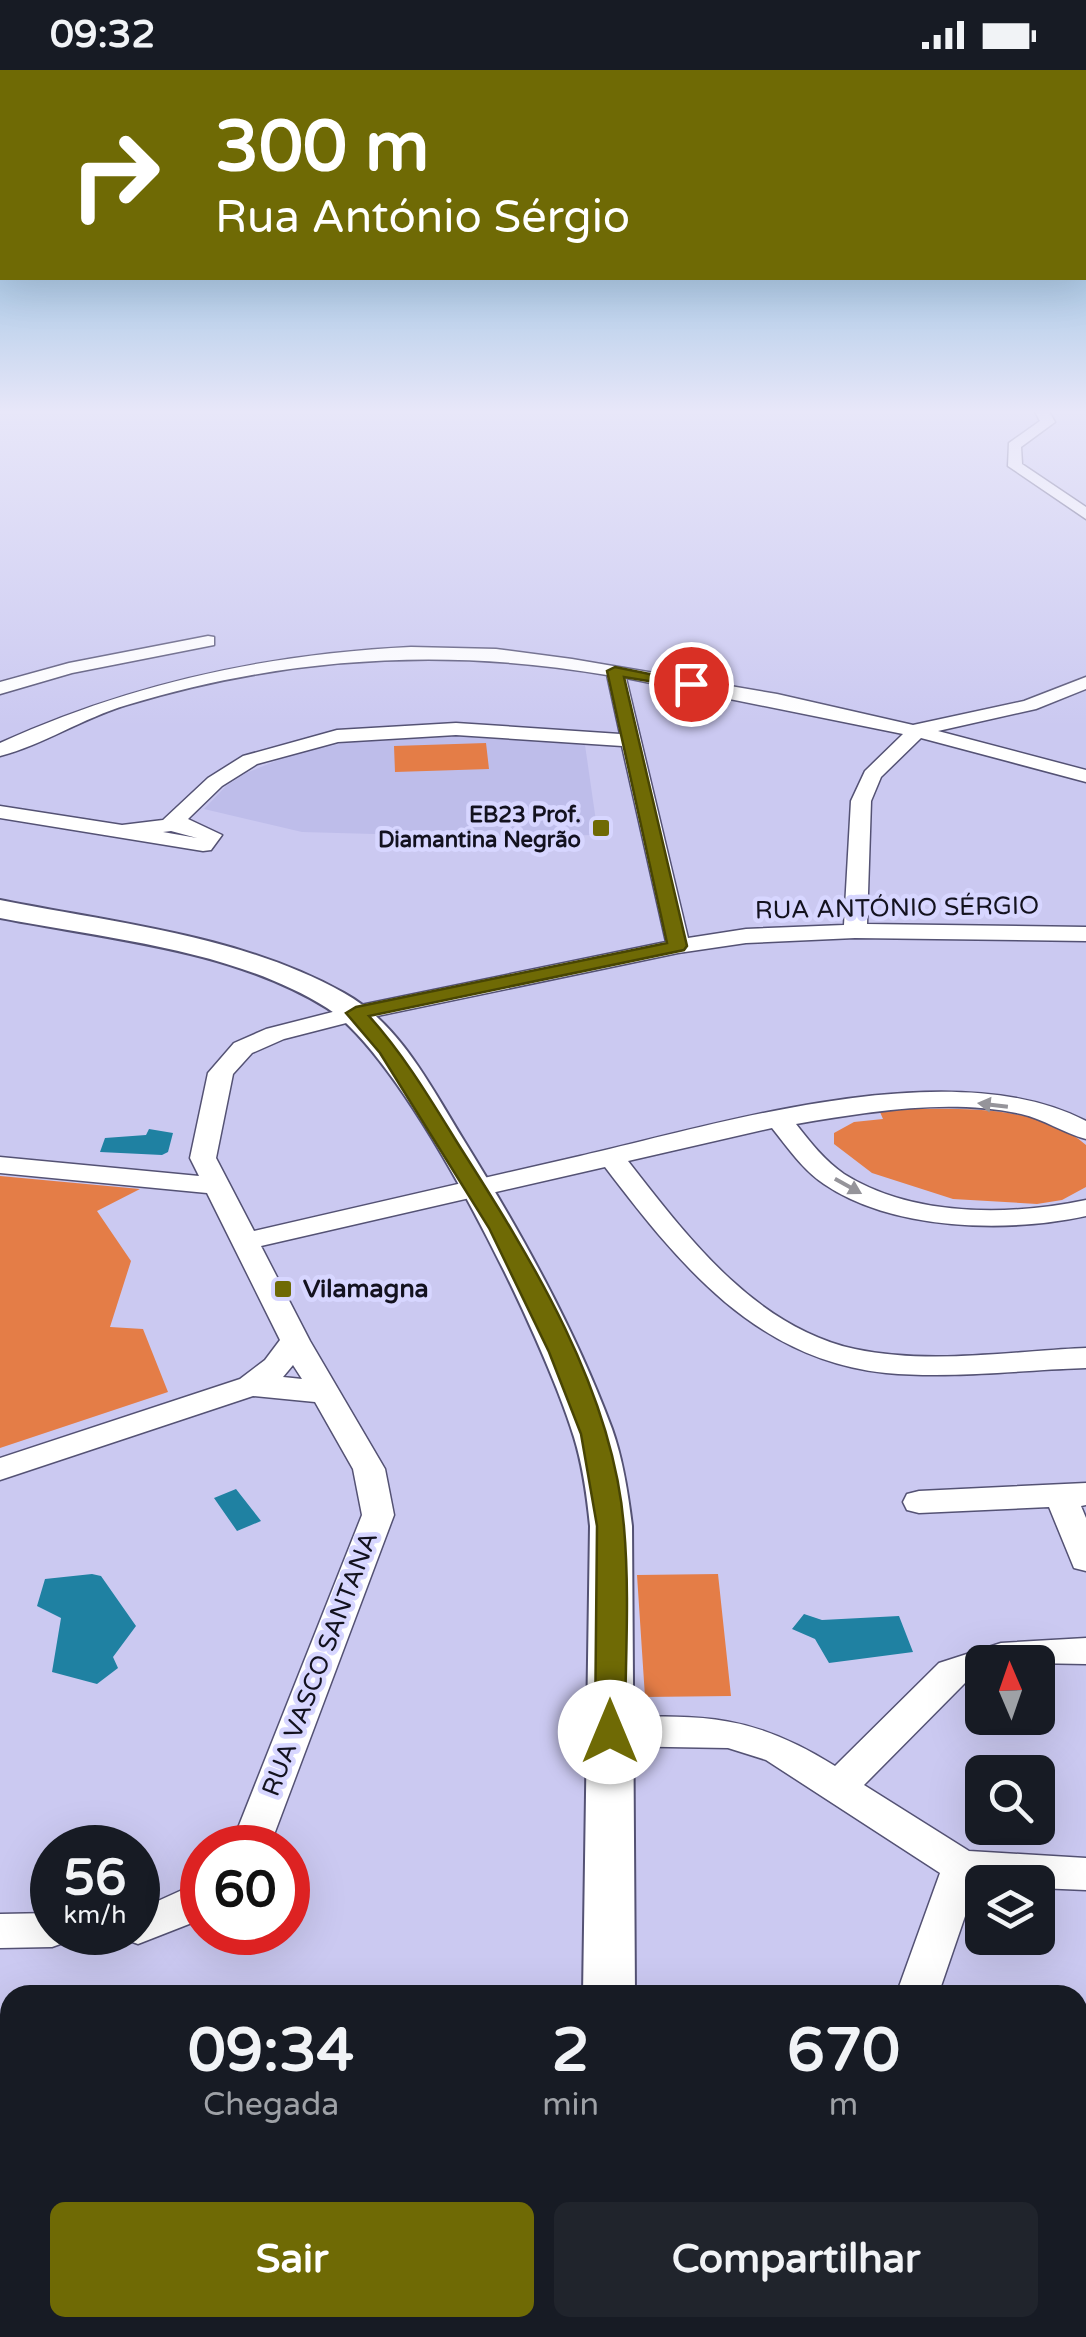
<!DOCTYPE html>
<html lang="pt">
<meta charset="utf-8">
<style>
body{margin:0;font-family:"Varela Round",sans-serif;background:#20242c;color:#f1f3f6;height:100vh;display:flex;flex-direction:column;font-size:38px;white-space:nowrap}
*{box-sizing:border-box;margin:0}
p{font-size:32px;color:#9ea1a6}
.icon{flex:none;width:55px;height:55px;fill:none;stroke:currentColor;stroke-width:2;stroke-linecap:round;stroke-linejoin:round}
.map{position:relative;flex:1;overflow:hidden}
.side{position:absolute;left:0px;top:1915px;width:1088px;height:352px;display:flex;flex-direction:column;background:#171b24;border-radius:30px 30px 0 0;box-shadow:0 10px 40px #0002}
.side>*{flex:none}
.banner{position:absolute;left:0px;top:0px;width:1088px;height:210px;box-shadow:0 10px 40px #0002;background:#6f6a05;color:#fff;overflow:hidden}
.needle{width:65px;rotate:358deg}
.fabs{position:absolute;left:965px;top:1575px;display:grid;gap:20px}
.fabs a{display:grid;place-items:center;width:90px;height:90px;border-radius:15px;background:#171b24;box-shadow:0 10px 40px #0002;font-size:50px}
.speed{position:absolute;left:30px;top:1755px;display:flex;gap:20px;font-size:50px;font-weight:700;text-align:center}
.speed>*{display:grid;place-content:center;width:130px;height:130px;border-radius:50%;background:#171b24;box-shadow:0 10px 40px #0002;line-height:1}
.speed small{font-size:25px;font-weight:400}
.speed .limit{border:15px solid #d22;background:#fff;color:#111}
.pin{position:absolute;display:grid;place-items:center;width:85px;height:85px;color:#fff;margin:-42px;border:5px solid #fff;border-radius:50%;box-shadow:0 2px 10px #0007}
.me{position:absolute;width:110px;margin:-55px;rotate:0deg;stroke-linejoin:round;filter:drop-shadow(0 0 8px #0008)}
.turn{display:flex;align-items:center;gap:35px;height:210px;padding:0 50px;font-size:45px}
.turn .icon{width:130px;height:130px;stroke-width:2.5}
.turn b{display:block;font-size:70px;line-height:85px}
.eta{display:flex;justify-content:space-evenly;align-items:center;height:170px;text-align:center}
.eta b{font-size:60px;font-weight:700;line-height:70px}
.primary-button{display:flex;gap:20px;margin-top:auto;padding:20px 50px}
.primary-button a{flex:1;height:115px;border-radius:15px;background:#6f6a05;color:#fff;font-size:40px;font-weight:700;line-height:115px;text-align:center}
.primary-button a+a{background:#20242c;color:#f1f3f6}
.status{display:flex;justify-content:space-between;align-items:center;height:70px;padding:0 50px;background:#171b24;direction:ltr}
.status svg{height:28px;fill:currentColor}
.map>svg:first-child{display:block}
.built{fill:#bebdea}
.green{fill:#e47d47}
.water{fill:#1f81a2}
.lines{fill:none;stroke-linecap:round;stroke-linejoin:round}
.minor-casing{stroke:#545274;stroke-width:3}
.major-casing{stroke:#545274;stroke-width:4}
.minor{fill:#fff;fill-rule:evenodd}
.major{fill:#fff;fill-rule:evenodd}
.oneway{fill:#95949a}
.route{fill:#6f6a05;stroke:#484503;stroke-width:2.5}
.poi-dot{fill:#6f6a05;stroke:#d7d6ff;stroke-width:4}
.labels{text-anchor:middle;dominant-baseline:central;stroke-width:9;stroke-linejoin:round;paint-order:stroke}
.far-poi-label{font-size:22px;font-weight:bold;fill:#13121f;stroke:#d7d6ff;text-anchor:end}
.street-label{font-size:25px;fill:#13121f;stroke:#d7d6ff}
.poi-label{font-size:25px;font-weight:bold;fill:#13121f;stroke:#d7d6ff;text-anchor:start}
</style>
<div class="status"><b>09:32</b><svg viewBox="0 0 49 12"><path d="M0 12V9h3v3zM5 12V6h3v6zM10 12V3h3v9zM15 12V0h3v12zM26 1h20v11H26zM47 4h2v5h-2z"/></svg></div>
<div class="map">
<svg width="1086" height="2267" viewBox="0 0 1086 2267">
<rect width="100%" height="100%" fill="#cbc9f1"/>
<path class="built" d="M462 664 585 675 598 765 483 767 302 762 204 739 226 716 246 703 293 684 368 668Z"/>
<path class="green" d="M486 673 489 699 395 702 394 676Z
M901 1039C960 1039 1039 1034 1086 1075V1117L1062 1130 1037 1134 953 1129 872 1103 834 1074V1063L854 1052 883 1049 880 1042Z
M0 1106 140 1119 97 1141 131 1191 110 1257 143 1259 168 1322 0 1378Z
M718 1504 731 1626 645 1627 637 1505Z"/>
<path class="water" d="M149 1059 173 1063 168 1082 162 1085 100 1082 105 1068 146 1065Z
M236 1419 261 1451 237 1461 214 1428Z
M92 1504 101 1506 136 1556 113 1587 118 1598 97 1614 52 1602 61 1548 37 1536 45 1509Z
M804 1544 822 1550 899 1546 913 1582 829 1593 815 1569 792 1559Z"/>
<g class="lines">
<defs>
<path id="minor" d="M1034 340H1048L1055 352 1021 377 1022 394 1086 437V449L1008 396 1009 373 1040 351Z
M208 566 214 567V575L72 603 0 624V612L69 593Z
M411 577 496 579 572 589 777 624 913 655 1024 631 1086 607V619L1036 639 938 661 1086 700V712L921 668 881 707 871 731 867 854 1086 857V871L855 868 746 873 678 883 358 950 284 969 252 983 233 1004 216 1088 254 1161C362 1136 471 1111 580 1086 720 1054 952 981 1086 1051V1069C1063 1063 1044 1049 1021 1044 948 1028 868 1042 796 1054 810 1072 825 1091 844 1104 912 1147 1010 1146 1086 1130V1146C1008 1163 893 1161 824 1114 803 1100 788 1078 772 1058L628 1091C688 1168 755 1257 855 1279 930 1295 1011 1281 1086 1278V1298C1020 1300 953 1309 886 1303 756 1290 679 1194 605 1097L261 1176 310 1271 385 1399 394 1445 269 1778H230L362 1445 353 1399 315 1332 253 1326 0 1410V1388L240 1309 265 1290 280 1270 207 1123 0 1103V1087L199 1106 190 1088 208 1003 234 973 266 959 356 936 666 872 622 676 456 665 338 672 257 694 222 716 188 749 222 765 211 780 203 781 0 748V736L122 755 163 750 208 708 243 686 337 660 456 653 620 664 607 605C444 577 285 587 127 635 83 648 43 675 0 686V673C132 613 267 584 411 577ZM626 608 903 664 865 701 851 731 844 855 746 859 688 868ZM171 761 197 768 163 762ZM293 1295 302 1309 283 1307Z
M1086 1413V1435L1081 1436 1086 1448V1501L1074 1498 1049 1437 919 1443 907 1440 903 1432 907 1424 919 1421Z
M1086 1568V1594L982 1592V1604L965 1613 864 1715 969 1781 1086 1788V1820L1038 1818V1812L976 1814 938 1925H896L940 1803 766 1690 728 1678 610 1676 597 1672 592 1662 597 1652 610 1648C704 1644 754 1645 835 1696L939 1593 1001 1573Z
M202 1811V1849L138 1874 124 1869 121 1862H138V1840Z
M52 1843V1862H71L66 1872 52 1877 0 1878V1844Z
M1078 2042 1086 2044V2084L1078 2082Z
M0 2096H10V2138H0Z
M519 2258H565V2267H517Z
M965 2258H1029L1033 2267H968Z"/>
<path id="major" d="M0 830C114 853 241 865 344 923 399 953 431 1017 463 1069 520 1161 574 1257 612 1359 623 1390 628 1423 632 1456L635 1925H583L590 1456C587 1426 583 1396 574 1367 544 1268 410 991 327 938 232 879 108 869 0 848Z
M600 2258H660L661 2267H601Z"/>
</defs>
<use href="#minor" class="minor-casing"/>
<use href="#major" class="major-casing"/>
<use href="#minor" class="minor"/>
<use href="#major" class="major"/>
</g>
<defs><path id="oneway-solid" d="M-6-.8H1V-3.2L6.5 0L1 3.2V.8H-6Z" transform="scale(2.5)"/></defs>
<g class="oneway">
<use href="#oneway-solid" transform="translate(993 1035) rotate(-173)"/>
<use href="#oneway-solid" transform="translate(848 1116) rotate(29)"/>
</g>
<linearGradient id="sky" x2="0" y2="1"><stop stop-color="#57a0cc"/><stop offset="0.52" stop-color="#e8e7f9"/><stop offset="1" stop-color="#e8e7f9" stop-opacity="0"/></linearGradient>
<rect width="1086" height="657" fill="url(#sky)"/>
<path class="route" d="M615 597 699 614 691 618 624 607 687 876 684 880 369 946C405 986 432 1032 460 1077 532 1190 613 1320 624 1457 630 1525 625 1595 625 1662L620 1671 610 1674 599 1671 595 1662 597 1456 581 1364 549 1282 489 1158 380 983 346 943 356 937 667 873 607 601Z"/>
<g class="poi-dot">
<rect x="591" y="748" width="20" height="20" rx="5"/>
<rect x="273" y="1209" width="20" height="20" rx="5"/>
</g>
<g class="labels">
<g class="far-poi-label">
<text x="581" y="745">EB23 Prof.<tspan x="581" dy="25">Diamantina Negrão</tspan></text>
</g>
<g class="street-label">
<text transform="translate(897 838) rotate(-1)">RUA ANTÓNIO SÉRGIO</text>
<text transform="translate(320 1594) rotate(-69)">RUA VASCO SANTANA</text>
</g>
<g class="poi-label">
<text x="303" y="1219">Vilamagna</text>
</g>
</g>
</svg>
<div class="fabs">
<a><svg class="needle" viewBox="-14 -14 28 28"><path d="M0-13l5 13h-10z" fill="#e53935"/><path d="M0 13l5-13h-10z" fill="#9ea1a6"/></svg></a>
<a><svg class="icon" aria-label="search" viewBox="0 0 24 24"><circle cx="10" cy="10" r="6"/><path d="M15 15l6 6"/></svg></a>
<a><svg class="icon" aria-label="layers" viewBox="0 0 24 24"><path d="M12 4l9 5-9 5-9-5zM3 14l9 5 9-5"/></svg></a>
</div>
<div class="speed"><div>56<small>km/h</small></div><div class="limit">60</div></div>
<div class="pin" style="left:691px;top:614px;background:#d93025"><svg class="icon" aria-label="arrive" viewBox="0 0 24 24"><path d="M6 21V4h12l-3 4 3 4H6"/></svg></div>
<svg class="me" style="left:610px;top:1662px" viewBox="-20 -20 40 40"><circle r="19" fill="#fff"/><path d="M0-13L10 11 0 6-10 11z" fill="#6f6a05"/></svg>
<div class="banner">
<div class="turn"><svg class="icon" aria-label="right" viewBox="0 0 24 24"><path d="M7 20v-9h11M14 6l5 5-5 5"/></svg><div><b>300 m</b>Rua António Sérgio</div></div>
</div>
<section class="side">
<div class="eta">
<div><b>09:34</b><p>Chegada</p></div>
<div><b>2</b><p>min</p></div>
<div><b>670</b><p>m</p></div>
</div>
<div class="primary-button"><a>Sair</a><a>Compartilhar</a></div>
</section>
</div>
